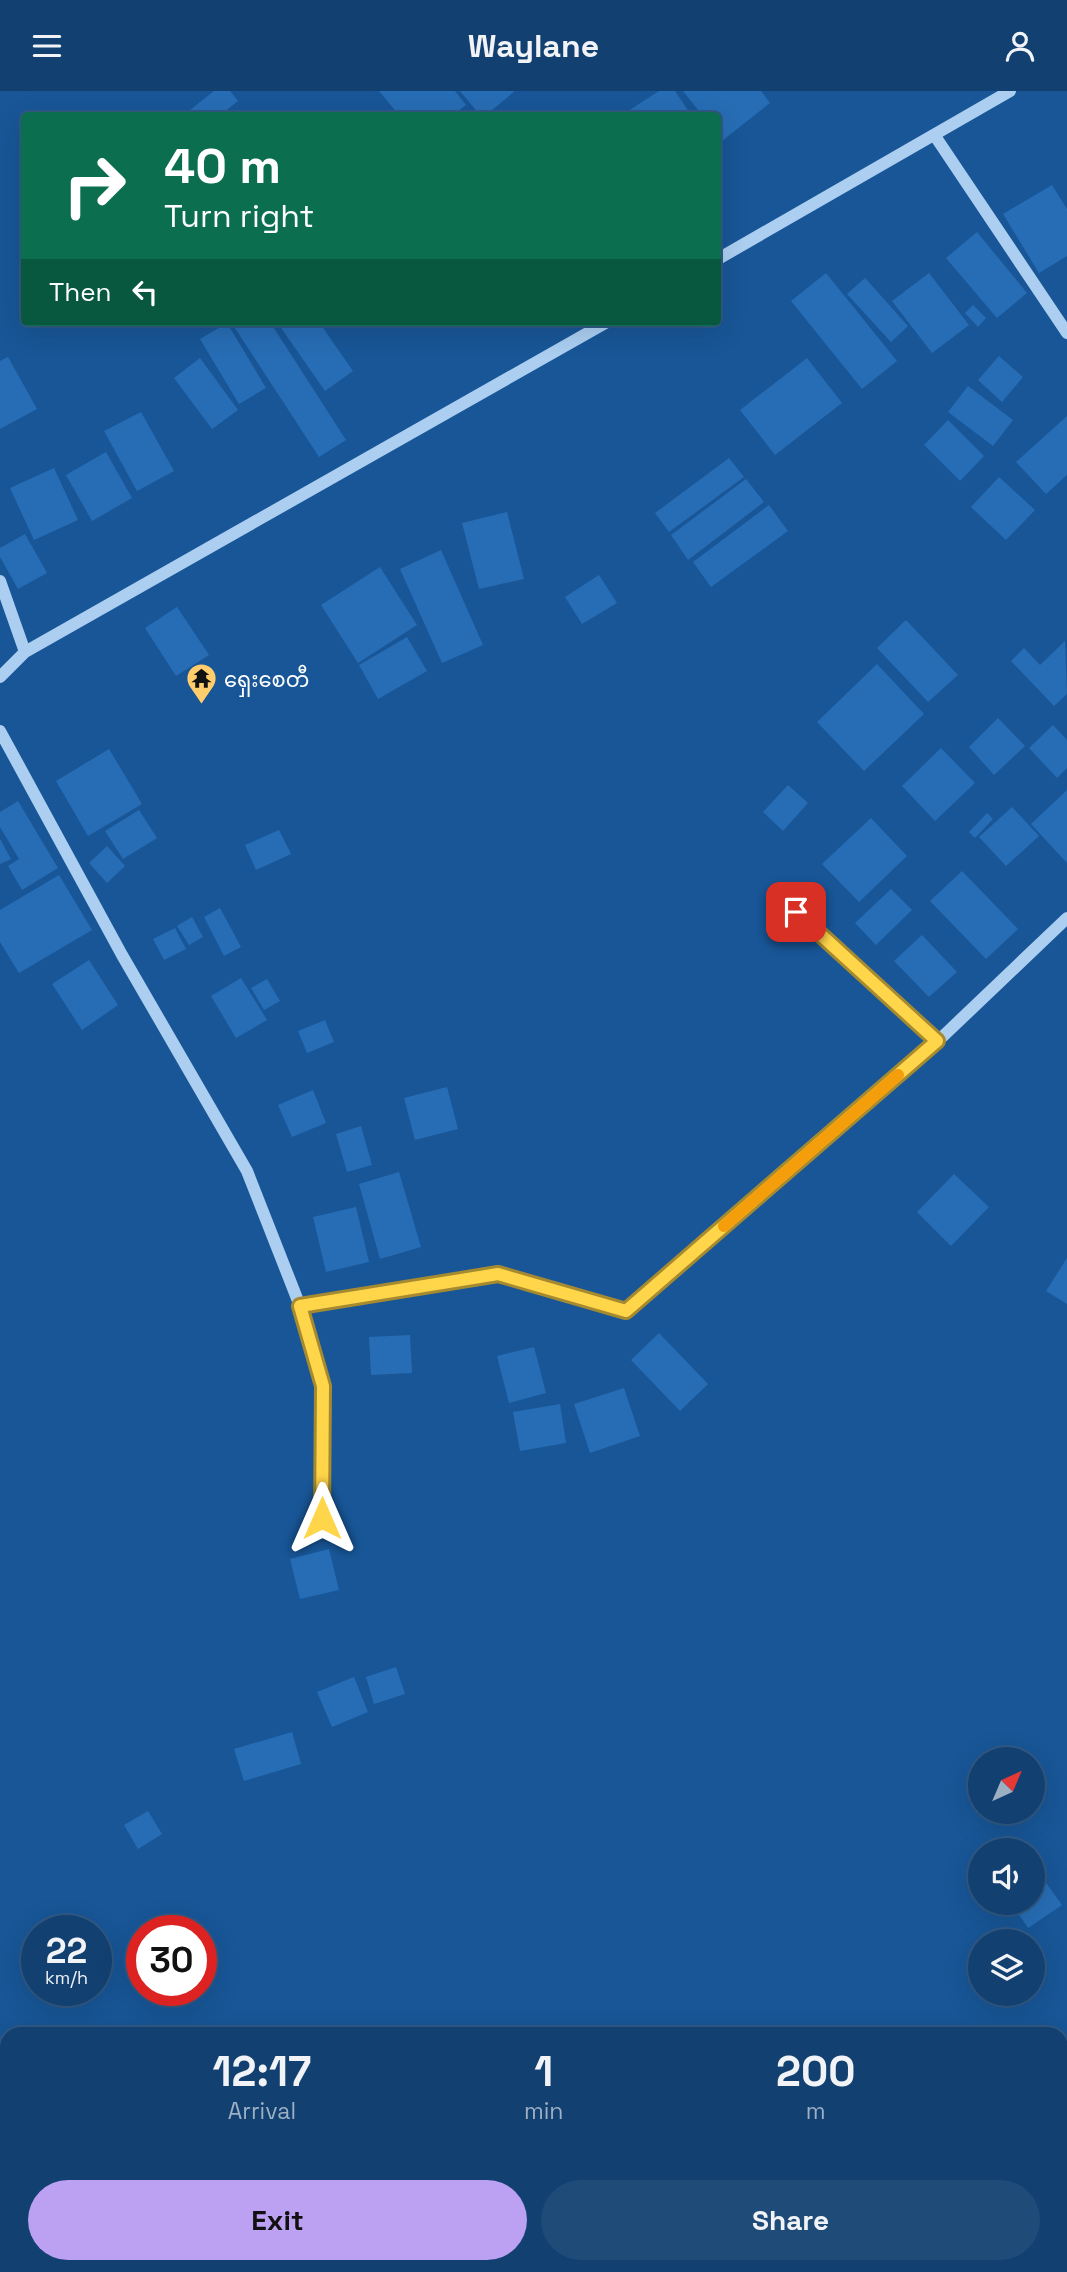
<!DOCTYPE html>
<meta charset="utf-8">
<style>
body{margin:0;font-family:"Space Grotesk","Noto Sans Myanmar",sans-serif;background:#1f4b79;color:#f1f3f6;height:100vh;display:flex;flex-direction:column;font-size:26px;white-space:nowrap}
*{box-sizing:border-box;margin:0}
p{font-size:23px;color:#9cafc3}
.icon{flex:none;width:38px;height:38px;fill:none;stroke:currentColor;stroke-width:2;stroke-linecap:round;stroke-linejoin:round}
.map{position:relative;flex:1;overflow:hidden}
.sheet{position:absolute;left:0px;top:1936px;width:1068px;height:247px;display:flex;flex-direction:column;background:#124071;border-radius:21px 21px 0 0;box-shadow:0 7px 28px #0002,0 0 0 2px #315984}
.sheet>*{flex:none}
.top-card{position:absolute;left:21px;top:21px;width:700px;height:214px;border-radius:7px;box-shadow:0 7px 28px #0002,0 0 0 2px #315984;background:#0b6e4f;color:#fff;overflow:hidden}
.needle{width:46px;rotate:44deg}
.tools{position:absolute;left:968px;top:1656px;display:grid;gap:14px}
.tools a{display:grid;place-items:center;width:77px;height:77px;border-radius:50%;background:#124071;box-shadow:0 7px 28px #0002,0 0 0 2px #315984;font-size:35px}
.speed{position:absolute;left:21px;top:1824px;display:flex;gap:14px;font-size:35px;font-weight:700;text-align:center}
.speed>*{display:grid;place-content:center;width:91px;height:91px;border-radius:50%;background:#124071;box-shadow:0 7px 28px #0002,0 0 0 2px #315984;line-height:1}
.speed small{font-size:18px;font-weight:400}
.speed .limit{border:10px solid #d22;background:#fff;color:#111}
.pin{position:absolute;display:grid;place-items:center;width:60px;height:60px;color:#fff;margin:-30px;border-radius:14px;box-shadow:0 4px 10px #0006}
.me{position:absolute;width:77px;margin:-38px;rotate:0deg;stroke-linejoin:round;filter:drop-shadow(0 0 5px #0008)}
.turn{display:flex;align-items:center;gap:24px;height:147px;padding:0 28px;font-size:32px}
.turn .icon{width:91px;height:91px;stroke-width:2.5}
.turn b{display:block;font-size:49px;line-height:60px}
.then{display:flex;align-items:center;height:66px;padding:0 28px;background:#0003;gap:14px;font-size:26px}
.eta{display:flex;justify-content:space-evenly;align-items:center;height:119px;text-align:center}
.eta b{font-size:42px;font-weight:600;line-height:49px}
.button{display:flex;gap:14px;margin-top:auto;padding:14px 28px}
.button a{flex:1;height:80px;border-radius:42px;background:#bca0f2;color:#111;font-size:28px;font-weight:600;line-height:80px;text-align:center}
.button a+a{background:#1f4b79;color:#f1f3f6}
header{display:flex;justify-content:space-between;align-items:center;height:91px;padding:0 28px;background:#124071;font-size:32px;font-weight:600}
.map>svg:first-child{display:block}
.building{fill:#276db5}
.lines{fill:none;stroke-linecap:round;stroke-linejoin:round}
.minor{stroke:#abcef1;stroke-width:12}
.route-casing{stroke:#a68a30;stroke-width:18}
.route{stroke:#ffd54a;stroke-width:12}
.slow{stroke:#f59e0b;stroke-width:12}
.labels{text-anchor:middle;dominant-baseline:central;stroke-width:7;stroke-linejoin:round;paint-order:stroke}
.poi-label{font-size:21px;fill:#fff;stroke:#185697;text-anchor:start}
</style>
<header><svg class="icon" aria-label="menu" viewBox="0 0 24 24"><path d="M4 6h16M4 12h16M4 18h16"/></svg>Waylane<svg class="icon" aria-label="person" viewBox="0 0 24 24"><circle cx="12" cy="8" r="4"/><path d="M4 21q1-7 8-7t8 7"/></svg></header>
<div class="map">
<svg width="1067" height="2181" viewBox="0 0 1067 2181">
<rect width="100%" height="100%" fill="#185697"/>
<path class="building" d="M214 0H230L238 10 220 24H194L190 19Z
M379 0H455L466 14 453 24H399Z
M460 0H515L486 24H480Z
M659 0H675L691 24H631L628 20Z
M683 0H761L770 12 722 50 718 44V24H702Z
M1052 94 1067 118V165L1039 182 1003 123Z
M977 141 1027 202 997 227 946 167Z
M826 182 897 270 862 298 791 210Z
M929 182 969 234 932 262 892 210Z
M865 187 908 235 891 251 847 203Z
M973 214 986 227 978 236 965 222Z
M231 231H270L346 349 319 366Z
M284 231H319L353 280 325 300 279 234Z
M227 232 266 297 239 313 200 248Z
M999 265 1023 286 1002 311 978 289Z
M8 266 37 318 0 338V270Z
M200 267 238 319 212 338 174 287Z
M807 267 842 312 775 364 740 319Z
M968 295 1013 329 993 355 948 321Z
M141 321 174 380 137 400 104 340Z
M1067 325V384L1046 403 1016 371Z
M948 329 984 365 960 390 924 354Z
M106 361 132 407 92 430 66 384Z
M729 367 744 386 669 441 655 422Z
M54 377 78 429 34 449 10 397Z
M999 386 1035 419 1006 449 971 416Z
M746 388 764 411 688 469 671 444Z
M769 414 788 440 711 496 693 471Z
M507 421 524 488 479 498 462 432Z
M25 443 47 482 18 498 0 466V457Z
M441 459 483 554 442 572 400 478Z
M380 476 417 534 358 572 321 514Z
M599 484 617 512 582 533 565 506Z
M177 516 209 564 176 585 145 537Z
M906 529 958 584 928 611 877 557Z
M407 546 427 580 378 608 359 574Z
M1065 550 1067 603 1054 615 1011 570 1024 557 1040 574Z
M877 573 924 623 864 680 817 631Z
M998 627 1025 655 994 684 969 656Z
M1053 634 1067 649V677L1057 687 1029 657Z
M941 657 975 692 935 730 902 695Z
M109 658 142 713 88 745 56 690Z
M788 694 808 712 783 740 763 721Z
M1067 699V772L1031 733Z
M18 710 58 777 22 799 8 775 19 768 0 736V721Z
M1012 716 1039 745 1006 775 979 746Z
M139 719 157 747 123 768 105 740Z
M987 722 993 728 975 747 969 741Z
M871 727 907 765 859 811 822 773Z
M279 739 291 763 256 779 245 754Z
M0 748 11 768 0 773Z
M107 755 125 775 107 792 89 772Z
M962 780 1018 838 986 868 930 810Z
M59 784 92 839 19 882 0 851V819Z
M891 798 912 819 876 854 855 832Z
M220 817 241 856 224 865 204 826Z
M192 826 203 846 189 854 177 835Z
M175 837 186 858 164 869 153 848Z
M922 844 957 881 929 906 894 870Z
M89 869 118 914 82 939 52 893Z
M241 887 267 929 236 947 211 905Z
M267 888 280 910 264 919 251 897Z
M325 929 334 951 307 962 298 940Z
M447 996 458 1038 415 1049 404 1007Z
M313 999 326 1032 292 1046 278 1014Z
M361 1035 372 1074 347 1081 336 1043Z
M399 1081 421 1156 380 1168 359 1093Z
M954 1083 989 1116 951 1155 917 1121Z
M356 1116 369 1171 326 1181 313 1126Z
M1067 1167V1213L1046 1200Z
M659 1242 708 1293 680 1320 631 1269Z
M410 1244 412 1282 371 1284 369 1246Z
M534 1256 546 1302 509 1312 497 1265Z
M624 1297 640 1345 590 1362 574 1313Z
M560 1313 566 1352 520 1360 513 1321Z
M329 1458 339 1499 300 1508 290 1468Z
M396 1576 405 1603 374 1613 366 1586Z
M354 1586 368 1621 332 1636 317 1601Z
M292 1641 301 1673 244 1690 234 1658Z
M148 1720 162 1743 138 1758 124 1734Z
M1044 1789 1062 1814 1028 1837 1011 1812 1032 1811V1797Z"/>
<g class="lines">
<path class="minor" d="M935 45 1067 242
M718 168 1010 0
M0 490 25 561
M0 586 25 561 607 231
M0 640 122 864 247 1080 300 1215 323 1295 322 1427
M796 821 938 950
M300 1215 498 1183 626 1220 938 950 1067 827"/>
</g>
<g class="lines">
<defs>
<path id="route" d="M322 1427 323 1295 300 1215 498 1183 626 1220 937 950 796 821"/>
</defs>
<use href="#route" class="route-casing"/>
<use href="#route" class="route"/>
<path class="slow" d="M724 1135 898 984"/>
</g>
<defs>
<symbol id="temple-pin" viewBox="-11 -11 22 30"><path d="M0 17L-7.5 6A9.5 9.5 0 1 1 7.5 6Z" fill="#ffcd6b" stroke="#185697"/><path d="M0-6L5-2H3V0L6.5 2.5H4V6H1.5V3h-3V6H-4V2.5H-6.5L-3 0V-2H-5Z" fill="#111"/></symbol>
</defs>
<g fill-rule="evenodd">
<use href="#temple-pin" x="184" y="570" width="35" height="47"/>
</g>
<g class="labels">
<g class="poi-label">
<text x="224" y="588">ရှေးစေတီ</text>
</g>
</g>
</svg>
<div class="tools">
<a><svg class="needle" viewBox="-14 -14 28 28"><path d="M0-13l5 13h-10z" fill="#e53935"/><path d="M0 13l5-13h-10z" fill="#9cafc3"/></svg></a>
<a><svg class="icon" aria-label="sound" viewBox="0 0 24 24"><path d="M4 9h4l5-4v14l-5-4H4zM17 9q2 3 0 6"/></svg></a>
<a><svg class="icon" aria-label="layers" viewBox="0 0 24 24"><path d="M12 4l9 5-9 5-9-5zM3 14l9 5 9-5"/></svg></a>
</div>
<div class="speed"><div>22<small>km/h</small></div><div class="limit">30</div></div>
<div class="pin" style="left:796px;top:821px;background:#d93025"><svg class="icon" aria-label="arrive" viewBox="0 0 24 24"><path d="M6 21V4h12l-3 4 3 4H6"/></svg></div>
<svg class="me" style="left:322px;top:1427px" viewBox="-20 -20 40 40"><path d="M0-17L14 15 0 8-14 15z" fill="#ffd54a" stroke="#fff" stroke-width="4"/></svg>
<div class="top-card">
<div class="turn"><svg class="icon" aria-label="right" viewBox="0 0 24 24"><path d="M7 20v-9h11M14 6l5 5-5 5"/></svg><div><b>40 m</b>Turn right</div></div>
<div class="then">Then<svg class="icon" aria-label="left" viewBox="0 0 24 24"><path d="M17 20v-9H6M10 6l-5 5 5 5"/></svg></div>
</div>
<section class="sheet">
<div class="eta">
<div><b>12:17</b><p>Arrival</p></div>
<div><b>1</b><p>min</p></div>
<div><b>200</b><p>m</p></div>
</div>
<div class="button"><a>Exit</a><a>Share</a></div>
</section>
</div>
